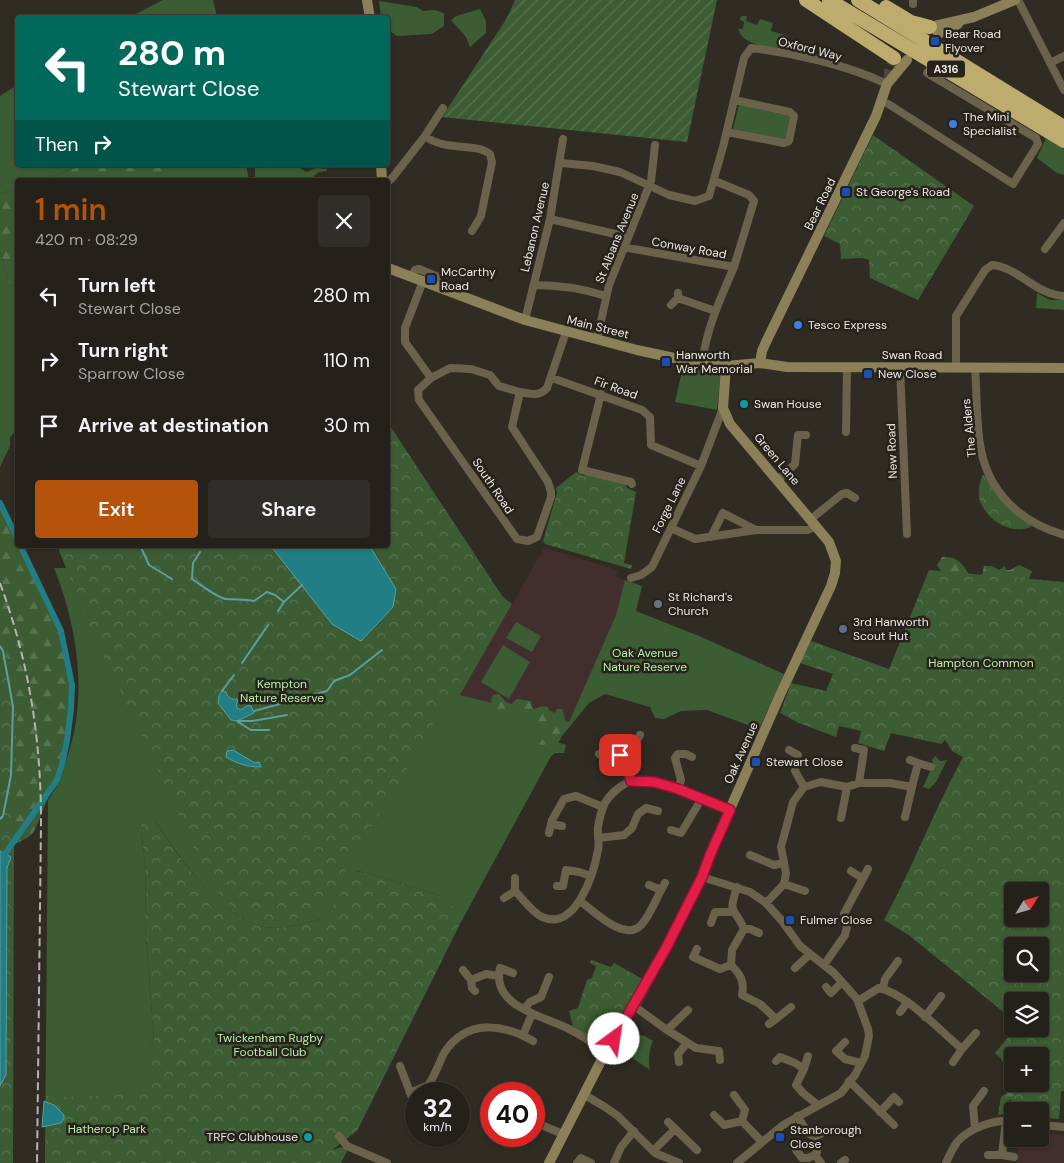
<!DOCTYPE html>
<meta charset="utf-8">
<style>
body{margin:0;font-family:"DM Sans",sans-serif;background:#302e28;color:#f1f3f6;height:100vh;display:flex;flex-direction:column;font-size:19px;white-space:nowrap}
*{box-sizing:border-box;margin:0}
p{font-size:16px;color:#a3a3a3}
.icon{flex:none;width:28px;height:28px;fill:none;stroke:currentColor;stroke-width:2;stroke-linecap:round;stroke-linejoin:round}
.map{position:relative;flex:1;overflow:hidden}
.panel{position:absolute;left:15px;top:178px;width:375px;height:370px;display:flex;flex-direction:column;background:#24211b;border-radius:5px;box-shadow:0 1px 4px #0004,0 0 0 1px #413e3a}
.panel>*{flex:none}
.top-card{position:absolute;left:15px;top:15px;width:375px;height:152px;border-radius:5px;box-shadow:0 1px 4px #0004,0 0 0 1px #413e3a;background:#00695c;color:#fff;overflow:hidden}
.needle{width:32px;rotate:53deg}
.buttons{position:absolute;left:1004px;top:882px;display:grid;gap:10px}
.buttons a{display:grid;place-items:center;width:45px;height:45px;border-radius:5px;background:#24211b;box-shadow:0 1px 4px #0004,0 0 0 1px #413e3a;font-size:25px}
.speed{position:absolute;left:405px;top:1082px;display:flex;gap:10px;font-size:25px;font-weight:700;text-align:center}
.speed>*{display:grid;place-content:center;width:65px;height:65px;border-radius:50%;background:#24211b;box-shadow:0 1px 4px #0004,0 0 0 1px #413e3a;line-height:1}
.speed small{font-size:12px;font-weight:400}
.speed .limit{border:8px solid #d22;background:#fff;color:#111}
.pin{position:absolute;display:grid;place-items:center;width:42px;height:42px;color:#fff;margin:-21px;border-radius:10px;box-shadow:0 2px 8px #0006}
.me{position:absolute;width:55px;margin:-28px;rotate:31deg;stroke-linejoin:round;filter:drop-shadow(0 0 4px #0008)}
.turn{display:flex;align-items:center;gap:18px;height:105px;padding:0 20px;font-size:22px}
.turn .icon{width:65px;height:65px;stroke-width:2.5}
.turn b{display:block;font-size:35px;line-height:42px}
.then{display:flex;align-items:center;height:48px;padding:0 20px;background:#0003;gap:10px;font-size:19px}
.round{display:grid;place-items:center;flex:none;width:52px;height:52px;border-radius:5px;background:#302e28}
.headline{display:flex;align-items:center;justify-content:space-between;height:85px;padding:0 20px}
h1{font-size:30px;font-weight:600;line-height:38px;color:#b45309}
.button{display:flex;gap:10px;margin-top:auto;padding:10px 20px}
.button a{flex:1;height:58px;border-radius:5px;background:#b45309;color:#fff;font-size:20px;font-weight:600;line-height:58px;text-align:center}
.button a+a{background:#302e28;color:#f1f3f6}
ul{padding:0;list-style:none}
li{display:flex;align-items:center;gap:15px;height:65px;padding:0 20px}
li div{flex:1}
li b{display:block;font-size:19px}
li em{font-style:normal}
.map>svg:first-child{display:block}
.education{fill:#432e2e}
.grass{fill:#3c5c33}
.forest{fill:url(#forest-firs)}
.park{fill:url(#park-crowns);fill-rule:evenodd}
.garden{fill:url(#garden-furrows)}
.water{fill:#217e85;stroke:#5d9ea1}
.lines{fill:none;stroke-linecap:round;stroke-linejoin:round}
.stream{stroke:#5d9ea1;stroke-width:2}
.canal{stroke:#217e85;stroke-width:6}
.secondary-tunnel{stroke:#4c4840;stroke-width:10;stroke-dasharray:10 5;stroke-linecap:butt}
.street{stroke:#6a624a;stroke-width:8}
.secondary{stroke:#8c8059;stroke-width:10}
.highway{stroke:#beab6e;stroke-width:14}
.rail{stroke:#b7b3ae;stroke-width:2;stroke-dasharray:8 4;stroke-linecap:butt}
.route-casing{stroke:#92132f;stroke-width:12}
.route{stroke:#e11d48;stroke-width:9}
.transit-dot{fill:#1a4fb4;stroke:#27221b;stroke-width:2}
.shop-dot{fill:#3f7fe0;stroke:#27221b;stroke-width:2}
.culture-dot{fill:#0f9aa8;stroke:#27221b;stroke-width:2}
.worship-dot{fill:#6b7280;stroke:#27221b;stroke-width:2}
.service-dot{fill:#5c6f8a;stroke:#27221b;stroke-width:2}
.labels{text-anchor:middle;dominant-baseline:central;stroke-width:5;stroke-linejoin:round;paint-order:stroke}
.shield{fill:#27221b;stroke:#b0aca6;stroke-width:1}
.shield-label{font-size:11px;font-weight:bold;fill:#eae7e2}
.poi-label{font-size:12px;fill:#eae7e2;stroke:#27221b;text-anchor:start}
.street-label{font-size:12px;fill:#eae7e2;stroke:#27221b}
.park-label{font-size:12px;fill:#b6efa6;stroke:#27221b}
</style>
<div class="map">
<svg width="1064" height="1163" viewBox="0 0 1064 1163">
<defs>
<pattern id="forest-firs" width="22" height="20" patternUnits="userSpaceOnUse" patternTransform="scale(1.25)"><rect width="22" height="20" fill="#3c5c33"/><path d="M5 1l3.5 6h-7zM16 11l3.5 6h-7z" fill="#587350"/></pattern>
<pattern id="park-crowns" width="20" height="18" patternUnits="userSpaceOnUse" patternTransform="scale(1.25)"><rect width="20" height="18" fill="#3c5c33"/><path d="M2 6a3 3 0 1 1 6 0M12 15a3 3 0 1 1 6 0" fill="none" stroke="#587350"/></pattern>
<pattern id="garden-furrows" width="10" height="10" patternUnits="userSpaceOnUse" patternTransform="scale(1.25)"><rect width="10" height="10" fill="#3c5c33"/><path d="M-1 1l2-2M0 10L10 0M9 11l2-2" fill="none" stroke="#587350"/></pattern>
</defs>
<rect width="100%" height="100%" fill="#302c24"/>
<path class="education" d="M544 548 618 570 615 577 625 580 616 615 569 722 460 695Z
M1040 1133 1064 1135V1163H1017L1019 1139H1040Z"/>
<path class="grass" d="M163 0H213L217 17H130Z
M379 1 417 7 423 11 434 10 444 13V26L432 34 397 36 388 30V18L381 17Z
M480 9 486 21V33L470 47 466 37 451 20 456 16Z
M742 16H747L746 21 757 25 760 19 773 23 771 31 788 36 784 47C770 49 742 45 738 29H743L744 22 739 19Z
M17 85 18 165H85L41 180H18L17 188 0 194V96Z
M739 105 790 116 785 141 733 129Z
M1046 138 1064 149V175L1057 173 1037 158Z
M173 165H246L249 180H181Z
M255 165H300L301 169 307 172 316 168 327 169V171L319 172 314 176V180H255Z
M0 251 14 298 18 302 17 428 10 438V446L0 467Z
M1037 293 1050 300H1064V310L1036 308Z
M683 367 721 371 717 410 675 402Z
M388 423 502 596 512 604 460 695 569 722 616 615 625 580 642 586 636 611 699 636 784 674 759 729 707 710 681 711 664 719 655 718 650 707 605 694 589 703 562 736 460 924 452 920 447 898 368 873 357 871 325 918C305 923 285 930 265 927 222 921 178 855 155 821H140L146 871 145 923 154 1041 149 1048 150 1115 45 1163 48 800C52 793 57 787 60 780 63 773 65 766 67 758 88 696 78 628 54 568H66L57 545 424 696Z
M516 622 541 636 532 652 506 638Z
M503 645 530 662 509 699 481 682Z
M624 1032 645 1036 653 1041C649 1049 648 1061 650 1070L616 1047Z"/>
<path class="forest" d="M85 165H173L181 178V180H41Z
M17 188H18L17 302 14 299 0 251V194Z
M0 503 17 540 18 545H20L61 631C79 695 73 744 46 803 42 811 37 829 31 835 26 840 7 847 0 850Z
M942 557C960 556 963 565 972 579L947 580 937 565Z
M1019 565 1032 571 1027 584 982 575 984 566H992L999 570 1005 566 1006 570H1010Z
M499 694 506 702 511 704 517 699 531 701 532 707 534 709 542 706 548 707 549 710 555 713 557 709H562C568 724 565 728 557 742L566 745 564 753H555L548 758 545 755 548 744 541 745 533 742 536 730 542 725C532 715 508 713 494 708L491 701 493 695Z
M935 756 940 761 947 760 936 782 929 789 923 787 933 765 932 760Z
M1001 1056H1012V1084H1020L1027 1111H1012V1119L1010 1116C1011 1110 1015 1107 1015 1101L1009 1100 1004 1114 998 1115 1001 1097 1007 1093C1005 1082 1011 1075 1009 1065L1001 1060Z"/>
<path class="park" d="M873 135 974 206 918 300 870 278 869 260 863 258 841 259 840 244 824 236Z
M388 423 502 596 498 617 334 889C330 895 326 904 320 908 315 912 305 915 299 917 258 930 231 913 208 878L131 712 99 648 57 545H388Z
M576 472 583 476 589 474 625 482 627 488 636 492 624 563 632 565 631 569 545 544 543 541 557 493 556 488Z
M983 474 1006 506 1032 526C1013 536 987 521 980 501 977 492 980 482 983 474Z
M929 570 1064 582V1091H1061L1059 1119 1040 1117V1111H1015L1013 1084H1040V1056H1012V1082L1011 1067 995 1053 1011 1034 1005 1029 1012 1020V1029H1040V1001H1012V1019L910 936 884 920C913 867 934 810 963 757L952 751 945 740 941 744 891 733 884 751 858 743 861 731 839 726 836 737 799 723 780 713 791 683 826 691 833 674 800 663 811 641 889 669ZM1012 891H1040V919H1012ZM1012 946H1040V974H1012Z
M0 640 6 651 17 708 14 853 13 1163H0Z
M140 821H155C177 855 223 921 265 927 285 930 305 923 325 918L356 871 368 873 447 898 456 911 453 920 460 924 357 1131 332 1150 342 1147 346 1149 347 1151 341 1163H45L46 1096 68 1097 149 1094V1048L154 1041 145 923 146 871Z
M591 960 611 967 614 963 646 981 605 1046 573 1026 569 1011 578 1008 587 980 592 978 596 966 590 963Z"/>
<path class="garden" d="M515 0H717L687 142 442 117 507 18Z"/>
<path class="water" d="M270 545H369L396 589 393 607 361 641 332 624Z
M222 691 226 692C228 698 231 700 237 699L238 701 236 705 237 708 241 710 248 705 251 706 254 713 237 721 231 720 218 703 219 695Z
M233 750 255 763 259 762 261 767C247 767 238 764 226 757L227 751Z
M0 851 11 857 7 868 6 1075 0 1086Z
M44 1101 54 1105 64 1115V1119L61 1123 42 1127Z"/>
<g class="lines">
<path class="stream" d="M140 545 149 565 172 579
M200 552 193 563 192 579C200 584 217 598 226 599 236 600 245 599 254 601L267 592 275 595 284 602
M278 611 284 602 302 585
M0 646 3 651 13 707 11 775 3 816 0 819
M242 663 268 625
M222 691 234 675
M254 711 327 691 334 681 350 675 382 650
M237 721H252L287 715
M238 722 251 730H269"/>
<path class="canal" d="M0 503 18 540
M5 854 57 780 62 765 67 741 71 709 72 685 61 631 20 545"/>
<path class="secondary-tunnel" d="M889 80V71L894 58"/>
<path class="street" d="M1018 0 1064 90
M913 4V0
M1050 63 1064 56
M882 101 890 105 1013 184 1038 144 1036 138 927 73
M727 132 784 143 789 141 794 116 790 112 734 100
M425 136C445 152 475 142 490 154L492 162 481 216 472 231
M561 163 593 166 620 172 669 195 695 201 709 196 723 147 744 58 751 48C795 53 847 65 887 84
M715 181 749 195 754 201 734 267
M388 182 393 177 425 136 443 108
M550 219 628 237
M623 247 734 267C720 299 706 330 702 364
M1045 249 1064 223
M411 277 415 270 419 269 436 276 437 279 435 286
M423 281 405 328V342L431 378
M534 285C560 285 581 288 606 296
M678 298 715 311
M671 305 678 298V293
M525 320 550 219 563 139
M597 339 609 285 651 181 655 145
M900 367 907 534
M956 367V316L985 270 992 265C1018 267 1036 295 1064 296
M975 367C977 393 976 419 980 444 987 492 1020 522 1064 535
M450 368 471 369 490 375 499 386 520 392 512 427 548 482 551 492V497L537 537 528 541 517 539 419 400 418 390 431 378Z
M552 378 642 410 650 417 651 445 701 466
M520 392C531 394 539 397 547 388L566 332
M601 394 582 470 631 482 632 484
M846 432 847 367
M778 480 795 464 798 435H806
M811 519 842 494 847 493 855 498
M671 528 695 539 756 530H808L816 526
M711 537 723 513 756 530
M631 578 641 575 652 567 701 466 723 408
M855 748 864 750 859 783
M789 750 798 755 795 771 804 787
M599 754 609 750C627 759 626 762 631 781
M621 756C628 744 634 748 640 735
M910 760 918 763 912 787
M918 763 931 767
M678 789 681 780 675 758 678 754H686L692 757
M841 818 847 787
M551 824 562 826
M671 830 681 833 702 798
M549 833 552 820 564 799 576 796 603 807
M598 838 624 835 632 828 638 814 646 808 658 811
M750 855 774 865 783 863
M851 871 862 878
M702 877 750 892 766 903 782 921 800 946 834 973 857 999 868 1029 869 1036 865 1056 855 1075 841 1093 783 1125 737 1163
M784 884 805 891
M649 885 661 890
M557 886H563L566 870 579 872 591 876
M737 887C727 917 735 906 744 929L732 950 731 965C740 974 745 981 742 995L760 1004 776 1019 769 1024
M515 891V878
M504 898 515 891C523 899 532 912 542 917 576 932 594 873 598 850 600 842 597 835 598 827 599 820 601 812 604 805 608 796 622 783 632 781 656 775 707 800 730 810
M580 901C594 911 626 944 642 924 652 912 657 896 665 883
M766 903 784 884 786 873 781 847 793 802 804 787 821 782 847 787 859 783H890L912 787 905 817
M711 923 715 912H732
M744 929H750L759 933
M697 949 693 957 720 969 731 965
M824 965 845 935 847 927 844 914 868 869
M795 968 810 954
M463 970 471 980 486 974 499 976
M513 973 500 968C491 1007 544 1016 569 1029 582 1035 593 1044 606 1051
M471 980 472 988 475 991
M826 987 831 993 842 982
M883 988 885 979 898 961
M858 1001 879 988C907 994 939 1030 962 1049L953 1062
M634 1006 667 1030 696 1048 719 1051 720 1060
M524 1009 530 1002 541 997 549 977
M900 1012 908 1002
M925 1017 941 996
M776 1019 791 1007
M667 1030 688 1010
M523 1035 532 1014
M845 1042 836 1051 845 1059 861 1063
M962 1049 976 1033
M808 1056 804 1069 796 1085 803 1093 818 1105
M776 1061 780 1057 795 1063 804 1069
M679 1062 678 1054 687 1043
M400 1066 416 1108
M849 1081 894 1125
M410 1093C415 1090 424 1088 428 1085 433 1080 440 1061 444 1053 466 1019 502 1023 533 1041
M583 1094 605 1107 618 1116 655 1153 679 1163
M734 1095 745 1110 742 1121
M487 1100 491 1102
M880 1112 894 1097 899 1102
M714 1115 724 1125 742 1121 762 1142
M797 1116 808 1133 815 1137 817 1152 815 1155 821 1163
M1006 1120 1002 1155 1014 1157
M534 1122 563 1134
M668 1122 697 1150
M1040 1125 1064 1127
M975 1128 973 1106 984 1091
M339 1136 347 1146 387 1163
M815 1137 827 1130
M796 1150 802 1158H808L815 1155
M653 1151 675 1129
M988 1155H1002
M577 1163 581 1158 591 1163
M614 1163 621 1147 634 1131
M841 1163 845 1160
M946 1163C949 1156 953 1148 957 1142 969 1128 995 1119 1012 1121"/>
<path class="secondary" d="M367 0 370 18
M926 30 930 27 974 17 1015 0
M938 34 958 24
M381 165 382 180
M388 268 525 320 637 350 702 364 726 366 760 363 787 367 1064 368
M760 363 762 351 766 342 876 116 887 84 907 60
M549 1163 606 1051 634 1006 666 948 702 877 710 855 780 695 831 586 835 573 836 561 829 542 730 424 723 408 726 366"/>
<path class="highway" d="M806 0 894 58
M829 0 1064 141
M858 0 1064 127
M886 7 911 22 930 27"/>
<path class="rail" d="M0 583C29 662 41 738 41 822L37 1163"/>
</g>
<g class="lines">
<defs>
<path id="route" d="M614 1039 666 948 702 877 710 855 730 810 678 789 654 782 631 781 626 762 620 755"/>
</defs>
<use href="#route" class="route-casing"/>
<use href="#route" class="route"/>
</g>
<g class="transit-dot">
<rect x="930" y="36" width="10" height="10" rx="2.5"/>
<rect x="841" y="187" width="10" height="10" rx="2.5"/>
<rect x="426" y="274" width="10" height="10" rx="2.5"/>
<rect x="661" y="357" width="10" height="10" rx="2.5"/>
<rect x="863" y="369" width="10" height="10" rx="2.5"/>
<rect x="751" y="757" width="10" height="10" rx="2.5"/>
<rect x="785" y="915" width="10" height="10" rx="2.5"/>
<rect x="775" y="1132" width="10" height="10" rx="2.5"/>
</g>
<g class="shop-dot">
<circle cx="953" cy="124" r="5"/>
<circle cx="798" cy="325" r="5"/>
</g>
<g class="culture-dot">
<circle cx="744" cy="404" r="5"/>
<circle cx="308" cy="1137" r="5"/>
</g>
<circle class="worship-dot" cx="658" cy="604" r="5"/>
<circle class="service-dot" cx="843" cy="629" r="5"/>
<g class="labels">
<rect class="shield" x="927" y="60.5" width="38" height="17" rx="4"/>
<g class="shield-label">
<text x="946" y="69">A316</text>
</g>
<g class="poi-label">
<text x="945" y="34">Bear Road<tspan x="945" dy="14">Flyover</tspan></text>
<text x="963" y="117">The Mini<tspan x="963" dy="14">Specialist</tspan></text>
<text x="856" y="192">St George's Road</text>
<text x="441" y="272">McCarthy<tspan x="441" dy="14">Road</tspan></text>
<text x="808" y="325">Tesco Express</text>
<text x="676" y="355">Hanworth<tspan x="676" dy="14">War Memorial</tspan></text>
<text x="878" y="374">New Close</text>
<text x="754" y="404">Swan House</text>
<text x="668" y="597">St Richard's<tspan x="668" dy="14">Church</tspan></text>
<text x="853" y="622">3rd Hanworth<tspan x="853" dy="14">Scout Hut</tspan></text>
<text x="766" y="762">Stewart Close</text>
<text x="800" y="920">Fulmer Close</text>
<text x="790" y="1130">Stanborough<tspan x="790" dy="14">Close</tspan></text>
<text x="298" y="1137" text-anchor="end">TRFC Clubhouse</text>
</g>
<g class="street-label">
<text transform="translate(810 49) rotate(14)">Oxford Way</text>
<text transform="translate(820 204) rotate(-64)">Bear Road</text>
<text transform="translate(535 227) rotate(-77)">Lebanon Avenue</text>
<text transform="translate(617 238) rotate(-68)">St Albans Avenue</text>
<text transform="translate(689 248) rotate(10)">Conway Road</text>
<text transform="translate(598 327) rotate(14)">Main Street</text>
<text x="912" y="355">Swan Road</text>
<text transform="translate(616 388) rotate(20)">Fir Road</text>
<text transform="translate(969 428) rotate(-96)">The Alders</text>
<text transform="translate(892 451) rotate(-92)">New Road</text>
<text transform="translate(777 459) rotate(50)">Green Lane</text>
<text transform="translate(493 486) rotate(56)">South Road</text>
<text transform="translate(669 505) rotate(-64)">Forge Lane</text>
<text transform="translate(741 753) rotate(-66)">Oak Avenue</text>
</g>
<g class="park-label">
<text x="645" y="653">Oak Avenue<tspan x="645" dy="14">Nature Reserve</tspan></text>
<text x="981" y="663">Hampton Common</text>
<text x="282" y="684">Kempton<tspan x="282" dy="14">Nature Reserve</tspan></text>
<text x="270" y="1038">Twickenham Rugby<tspan x="270" dy="14">Football Club</tspan></text>
<text x="107" y="1129">Hatherop Park</text>
</g>
</g>
</svg>
<div class="buttons">
<a><svg class="needle" viewBox="-14 -14 28 28"><path d="M0-13l5 13h-10z" fill="#e53935"/><path d="M0 13l5-13h-10z" fill="#a3a3a3"/></svg></a>
<a><svg class="icon" aria-label="search" viewBox="0 0 24 24"><circle cx="10" cy="10" r="6"/><path d="M15 15l6 6"/></svg></a>
<a><svg class="icon" aria-label="layers" viewBox="0 0 24 24"><path d="M12 4l9 5-9 5-9-5zM3 14l9 5 9-5"/></svg></a>
<a>+</a>
<a>−</a>
</div>
<div class="speed"><div>32<small>km/h</small></div><div class="limit">40</div></div>
<div class="pin" style="left:620px;top:755px;background:#d93025"><svg class="icon" aria-label="arrive" viewBox="0 0 24 24"><path d="M6 21V4h12l-3 4 3 4H6"/></svg></div>
<svg class="me" style="left:614px;top:1039px" viewBox="-20 -20 40 40"><circle r="19" fill="#fff"/><path d="M0-13L10 11 0 6-10 11z" fill="#e11d48"/></svg>
<div class="top-card">
<div class="turn"><svg class="icon" aria-label="left" viewBox="0 0 24 24"><path d="M17 20v-9H6M10 6l-5 5 5 5"/></svg><div><b>280 m</b>Stewart Close</div></div>
<div class="then">Then<svg class="icon" aria-label="right" viewBox="0 0 24 24"><path d="M7 20v-9h11M14 6l5 5-5 5"/></svg></div>
</div>
<section class="panel">
<div class="headline"><div><h1>1 min</h1><p>420 m · 08:29</p></div><a class="round"><svg class="icon" aria-label="close" viewBox="0 0 24 24"><path d="M6 6l12 12M18 6L6 18"/></svg></a></div>
<ul>
<li><svg class="icon" aria-label="left" viewBox="0 0 24 24"><path d="M17 20v-9H6M10 6l-5 5 5 5"/></svg><div><b>Turn left</b><p>Stewart Close</p></div><em>280 m</em></li>
<li><svg class="icon" aria-label="right" viewBox="0 0 24 24"><path d="M7 20v-9h11M14 6l5 5-5 5"/></svg><div><b>Turn right</b><p>Sparrow Close</p></div><em>110 m</em></li>
<li><svg class="icon" aria-label="arrive" viewBox="0 0 24 24"><path d="M6 21V4h12l-3 4 3 4H6"/></svg><div><b>Arrive at destination</b></div><em>30 m</em></li>
</ul>
<div class="button"><a>Exit</a><a>Share</a></div>
</section>
</div>
